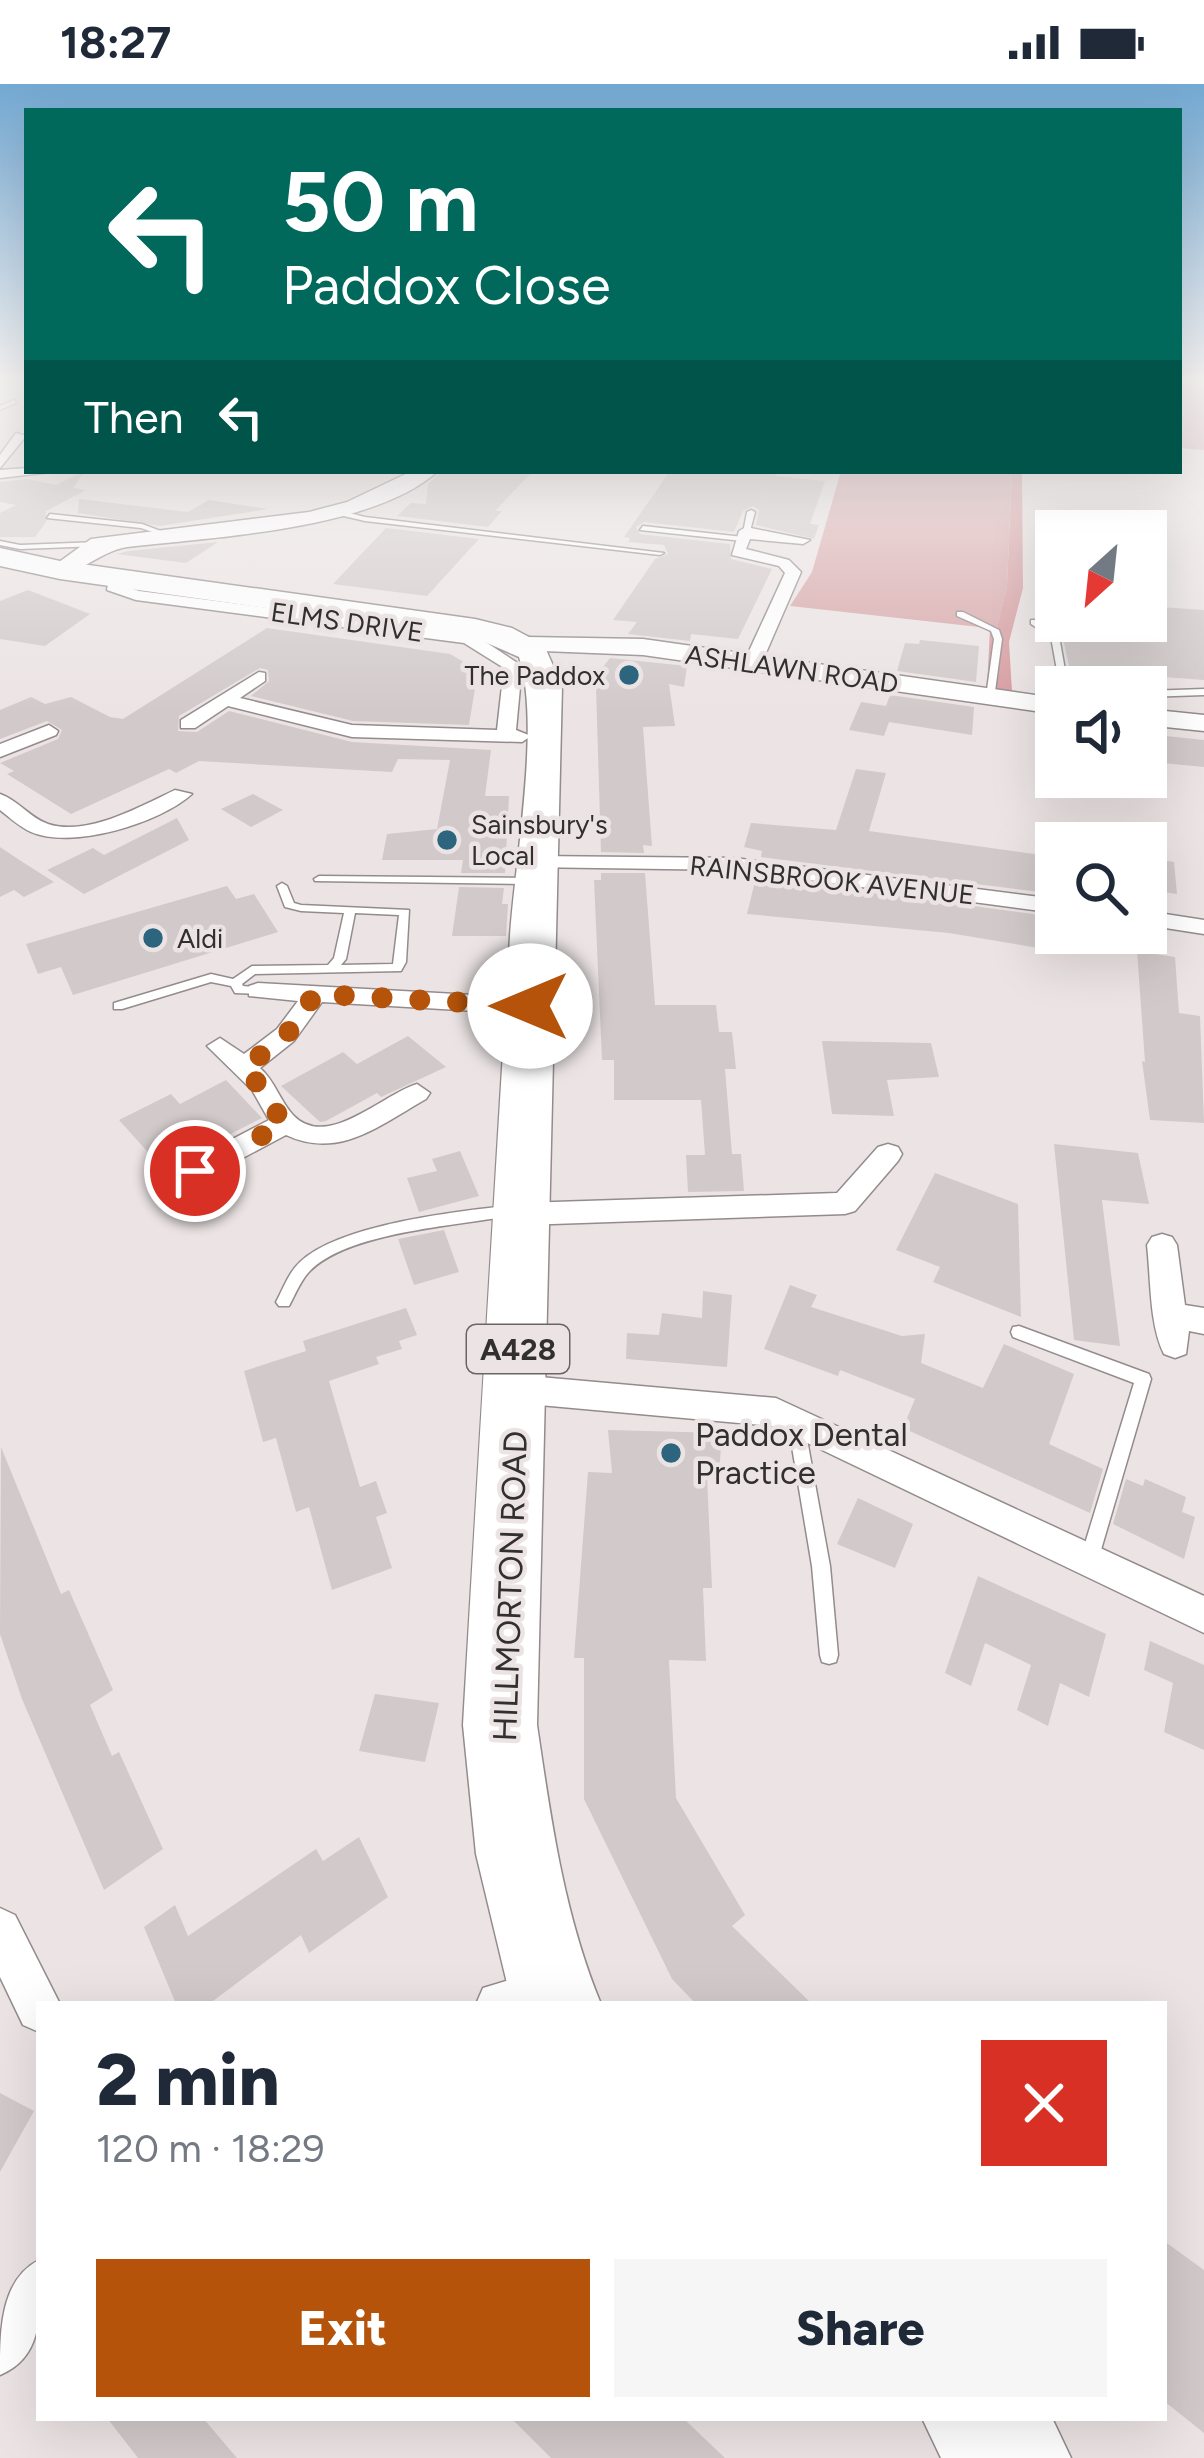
<!DOCTYPE html>
<meta charset="utf-8">
<style>
body{margin:0;font-family:Figtree,sans-serif;background:#f6f6f7;color:#1f2937;height:100vh;display:flex;flex-direction:column;font-size:45px;white-space:nowrap}
*{box-sizing:border-box;margin:0}
p{font-size:39px;color:#747a83}
.icon{flex:none;width:66px;height:66px;fill:none;stroke:currentColor;stroke-width:2;stroke-linecap:round;stroke-linejoin:round}
.map{position:relative;flex:1;overflow:hidden}
.drawer{position:absolute;left:36px;top:1917px;width:1131px;height:420px;display:flex;flex-direction:column;background:#fff;border-radius:0px;box-shadow:0 12px 48px #0002}
.drawer>*{flex:none}
.hud{position:absolute;left:24px;top:24px;width:1158px;height:366px;border-radius:0px;box-shadow:0 12px 48px #0002;background:#00695c;color:#fff;overflow:hidden}
.needle{width:78px;rotate:207deg}
.tools{position:absolute;left:1035px;top:426px;display:grid;gap:24px}
.tools a{display:grid;place-items:center;width:132px;height:132px;border-radius:0px;background:#fff;box-shadow:0 12px 48px #0002;font-size:60px}
.pin{position:absolute;display:grid;place-items:center;width:102px;height:102px;color:#fff;margin:-51px;border:6px solid #fff;border-radius:50%;box-shadow:0 3px 12px #0007}
.me{position:absolute;width:132px;margin:-66px;rotate:270deg;stroke-linejoin:round;filter:drop-shadow(0 0 9px #0008)}
.turn{display:flex;align-items:center;gap:42px;height:252px;padding:0 60px;font-size:54px}
.turn .icon{width:156px;height:156px;stroke-width:2.5}
.turn b{display:block;font-size:84px;line-height:102px}
.then{display:flex;align-items:center;height:114px;padding:0 60px;background:#0003;gap:24px;font-size:45px}
.round{display:grid;place-items:center;flex:none;width:126px;height:126px;border-radius:0px;background:#f6f6f7}
.summary{display:flex;align-items:center;justify-content:space-between;height:204px;padding:0 60px}
h1{font-size:72px;font-weight:800;line-height:90px}
.primary-button{display:flex;gap:24px;margin-top:auto;padding:24px 60px}
.primary-button a{flex:1;height:138px;border-radius:0px;background:#b45309;color:#fff;font-size:48px;font-weight:800;line-height:138px;text-align:center}
.primary-button a+a{background:#f6f6f7;color:#1f2937}
.status{display:flex;justify-content:space-between;align-items:center;height:84px;padding:0 60px;background:#fff;direction:ltr}
.status svg{height:33px;fill:currentColor}
.map>svg:first-child{display:block}
.green{fill:#d7a7a9}
.forest{fill:#d79da0}
.building{fill:#d2caca}
.lines{fill:none;stroke-linecap:round;stroke-linejoin:round}
.lane-casing{stroke:#948c8c;stroke-width:3}
.street-casing{stroke:#948c8c;stroke-width:3}
.secondary-casing{stroke:#948c8c;stroke-width:3}
.highway-casing{stroke:#948c8c;stroke-width:3}
.lane{fill:#fff;fill-rule:evenodd}
.street{fill:#fff;fill-rule:evenodd}
.secondary{fill:#fff;fill-rule:evenodd}
.highway{fill:#fff;fill-rule:evenodd}
.route{stroke:#b45309;stroke-width:21;stroke-dasharray:0 37.8}
.poi-dot{fill:#2d657f;stroke:#ece4e4;stroke-width:4.5}
.labels{text-anchor:middle;dominant-baseline:central;stroke-width:9;stroke-linejoin:round;paint-order:stroke}
.far-street-label{font-size:27px;fill:#322f2f;stroke:#ece4e4}
.far-poi-label{font-size:27px;fill:#322f2f;stroke:#ece4e4;text-anchor:start}
.shield{fill:#ece4e4;stroke:#6a6565;stroke-width:3}
.shield-label{font-size:30px;font-weight:bold;fill:#322f2f}
.poi-label{font-size:33px;fill:#322f2f;stroke:#ece4e4;text-anchor:start}
.street-label{font-size:33px;fill:#322f2f;stroke:#ece4e4}
</style>
<div class="status"><b>18:27</b><svg viewBox="0 0 49 12"><path d="M0 12V9h3v3zM5 12V6h3v6zM10 12V3h3v9zM15 12V0h3v12zM26 1h20v11H26zM47 4h2v5h-2z"/></svg></div>
<div class="map">
<svg width="1204" height="2374" viewBox="0 0 1204 2374">
<rect width="100%" height="100%" fill="#ece4e4"/>
<path class="green" d="M1179 300 1204 302V366L1179 364Z
M841 387H1012L1007 502 997 545 790 522 812 488Z"/>
<path class="forest" d="M1012 387H1022L1023 504 1009 558 1012 607 987 604 990 544H997L1007 502Z"/>
<path class="building" d="M85 387 73 404 86 406 46 427V438L35 453H0V429L16 421 0 418V398L27 395 56 401Z
M442 387H533L495 427H502L488 443 397 432 411 419 426 420 428 400Z
M670 387H777L775 392 825 397 810 440 819 441 814 455 756 441 759 426 753 422 743 427 734 448 644 438 636 443 640 450 730 460 731 475 772 485 738 555 691 550 690 557 628 550 637 538 613 536 655 475 668 470 664 461 628 458 630 454 624 453Z
M79 415 188 428 209 416 268 425 160 442 78 429Z
M386 444 479 455 427 512 333 500Z
M218 458 186 479 117 470 128 467Z
M28 506 90 530 45 562 0 555V517Z
M1146 522 1204 526V596L1070 586 1059 537H1146Z
M267 544 450 570 478 586 469 641 353 637 251 612 269 597 268 586 260 584 179 632 178 647 197 648 229 627 352 658 491 666 485 712H509L505 789H461L463 776H382L387 750 437 745 450 676 398 675 392 688 199 677 176 689 169 685 71 730 7 690 14 687 0 679 58 655 62 646 47 637 0 655V626L31 613 45 620 71 613 110 633 123 635Z
M920 556 979 562 976 598 897 587 905 559 919 560Z
M610 574 687 582 684 603 669 600 675 642 643 643 652 762 643 761 644 769 601 768 596 603 604 592 597 591Z
M890 611 974 623 972 651 889 638 884 652 849 646 861 618 886 622Z
M1147 650 1204 656V683L1152 678Z
M856 685 886 689 869 747 1056 773V810L761 773 762 767 744 763 751 739 836 746Z
M253 710 283 726 251 743 221 725Z
M177 734 189 756 84 810 47 786 93 764 104 771Z
M0 763 21 777 54 798 24 813 14 806 0 813Z
M1148 774 1174 778 1177 810 1150 806Z
M601 789H645L655 921H716L719 948H732L736 985H725L732 1070H741L744 1107 688 1108 686 1071H705L701 1016H614V976H602L594 796H601Z
M756 793 1056 833V867L949 849 747 830Z
M227 802 236 815 254 810 278 848 73 911 61 883 38 890 26 860Z
M459 803 504 804 502 820H508L506 852H452Z
M1137 867 1175 873 1179 929 1200 932 1204 1039 1150 1036 1142 977 1145 978Z
M408 952 446 983 381 1013 377 1009 326 1037 320 1038 281 1002 343 968 357 980Z
M822 957 931 959 939 993 887 996 894 1032 832 1030Z
M226 996 262 1034 209 1061 199 1051 154 1075 119 1036 171 1010 180 1020Z
M1054 1060 1138 1069 1149 1120 1102 1116 1120 1262 1074 1256Z
M460 1067 479 1112 419 1128 407 1094 437 1087 432 1075Z
M935 1089 1018 1120 1021 1233 933 1198 940 1183 896 1166Z
M444 1146 459 1188 414 1201 398 1155Z
M790 1201 817 1211 811 1223 902 1252 925 1250 921 1279 983 1304 1004 1260 1074 1290 1049 1360 1103 1385 1090 1429 903 1344 915 1315 840 1286 838 1292 764 1265Z
M703 1207 732 1211 727 1283 626 1275 627 1249 659 1251 662 1229 702 1234Z
M406 1224 417 1251 399 1257 402 1265 376 1273 379 1280 329 1297 360 1403 376 1397 387 1429 376 1433 392 1484 332 1506 309 1423 296 1428 276 1354 263 1358 244 1287 306 1267 303 1257Z
M608 1346 722 1349 719 1391 707 1392 712 1504H703L706 1577 669 1576 676 1714 745 1831 732 1842 812 1920H696L672 1895 584 1715V1574H574L588 1388 612 1389Z
M1 1363 61 1510 69 1506 113 1606 90 1621 112 1672 119 1668 163 1765 104 1806 22 1615 0 1550Z
M1126 1395 1143 1402 1145 1395 1186 1413 1182 1428 1195 1433 1184 1475 1113 1440Z
M858 1414 913 1440 895 1484 837 1460Z
M978 1492 1106 1550 1089 1613 1060 1599 1048 1642 1017 1626 1031 1581 985 1559 971 1602 945 1589Z
M1150 1557 1204 1581V1666L1164 1648 1173 1599 1144 1586Z
M375 1610 439 1619 425 1678 359 1667Z
M359 1753 388 1813 309 1869 301 1851 209 1920H176L144 1843 175 1821 188 1852 316 1765 323 1777Z
M0 2009 34 2027 0 2088Z
M1164 2157 1204 2186V2349L1164 2317Z
M107 2334H203L237 2374H138Z
M511 2334H683L725 2374H551Z"/>
<g class="lines">
<defs>
<path id="lane" d="M14 316 16 319 0 326V322Z
M334 425 365 433 664 469 660 471 365 437 331 429Z
M751 426 755 428 750 447 743 449 747 428Z
M50 430 142 440 174 452 170 454 141 444 47 434Z
M643 442 743 453 747 455 743 457 640 446Z
M0 457 20 461 99 458 103 460 99 462 20 465 0 461Z
M957 528H963L999 546 1002 555 994 615 986 613 994 555 991 547 957 532Z
M1031 536H1037L1059 552 1068 603H1060L1051 553 1031 540Z
M1204 605V611L1146 613V607Z
M319 792 532 794 537 797 532 800 315 797 314 795Z
M282 799 287 802 294 819 301 821 409 826 406 878 401 887 255 890 242 900 243 902 262 904V910L235 909 231 902 211 898 122 925H114V919L211 890 233 895 252 882 328 881 334 874 344 829 301 827 285 823 277 802ZM355 829 399 831 393 880 341 881 346 875Z
M514 1121 521 1126 519 1130C465 1142 347 1146 308 1189 300 1198 295 1211 289 1222H279L276 1218C283 1205 289 1188 300 1178 340 1140 459 1127 514 1121Z
M1019 1242 1149 1290 1151 1295 1098 1476 1095 1482 1089 1485 1083 1482 1080 1476 1134 1299 1013 1253 1011 1248 1013 1243Z
M796 1332 802 1334 804 1339 830 1482 838 1571 836 1578 829 1580 822 1578 820 1571 812 1482 788 1339 790 1334Z"/>
<path id="street" d="M16 349 26 352 0 384V371Z
M27 384V387H61L0 394V386Z
M746 443 810 456 803 460 750 455 746 465 789 476 801 488 762 578 753 583 744 578 785 489 779 482 732 471 739 447Z
M117 489 125 494 122 501 139 507 475 551 522 582 516 646 531 652 522 658 352 653 228 622 195 644H181V636L259 588 265 589V597L240 614 352 641 497 646 504 584 464 559 136 516 107 506 109 494Z
M49 641 58 647 56 651 0 673V660Z
M175 706 192 710C160 739 72 766 31 748 20 743 10 734 0 726V710C18 716 30 734 48 740 87 753 141 722 175 706Z
M535 772 734 774 1056 815V829L734 786 527 783V773Z
M1146 827 1204 836V850L1146 841Z
M258 899 529 914 541 922 529 930 322 918 294 957 260 984C275 997 280 1017 293 1031 327 1067 383 1010 417 1000L430 1009 426 1015C380 1041 339 1076 286 1051L205 1094H185L181 1087 185 1080 269 1036 252 1006 207 962 220 954 244 970 277 945 298 917 249 912V902Z
M888 1060 898 1063 902 1070 898 1077 855 1127 845 1130 523 1141 513 1138 509 1130 513 1122 523 1119 837 1109 878 1063Z
M1162 1150 1172 1153 1177 1161 1185 1221 1204 1224V1250L1189 1247 1186 1270 1175 1274 1164 1270C1149 1240 1151 1195 1147 1161L1152 1153Z
M517 1291 776 1314 1204 1512V1549L772 1342 517 1319 506 1315 501 1305 506 1295Z
M0 1824 15 1831 60 1920H39V1948L23 1941 0 1893Z
M549 1884 565 1890 571 1906 566 1920H476L483 1904Z
M39 2176C39 2220 48 2271 0 2291 0 2247 0 2196 39 2176Z"/>
<path id="secondary" d="M412 387H438C373 446 213 453 127 463 100 467 74 495 52 491L48 486 91 455 309 428 347 418Z
M527 553 643 555 1056 614V630L643 571 518 566 514 561Z
M1146 625 1204 631V647L1146 641Z"/>
<path id="highway" d="M0 464 60 477 475 535 512 544 544 561 562 602 537 1641C551 1736 564 1831 601 1920H512L476 1770 463 1641C478 1378 494 1115 510 852 515 776 541 640 519 573L473 553 60 495 0 482Z
M922 2334H1052L1071 2374H941Z"/>
</defs>
<use href="#lane" class="lane-casing"/>
<use href="#street" class="street-casing"/>
<use href="#secondary" class="secondary-casing"/>
<use href="#highway" class="highway-casing"/>
<use href="#lane" class="lane"/>
<use href="#street" class="street"/>
<use href="#secondary" class="secondary"/>
<use href="#highway" class="highway"/>
</g>
<linearGradient id="sky" x2="0" y2="1"><stop stop-color="#73a9d3"/><stop offset="0.47" stop-color="#f6f3f3"/><stop offset="1" stop-color="#f6f3f3" stop-opacity="0"/></linearGradient>
<rect width="1204" height="629" fill="url(#sky)"/>
<g class="lines">
<path class="route" d="M195 1087 284 1040 245 981C279 961 296 945 314 910L530 922"/>
</g>
<g class="poi-dot">
<circle cx="629" cy="591" r="12"/>
<circle cx="447" cy="756" r="12"/>
<circle cx="153" cy="854" r="12"/>
<circle cx="671" cy="1369" r="12"/>
</g>
<g class="labels">
<g class="far-street-label">
<text transform="translate(347 538) rotate(8)">ELMS DRIVE</text>
<text transform="translate(792 585) rotate(8)">ASHLAWN ROAD</text>
<text transform="translate(832 796) rotate(6)">RAINSBROOK AVENUE</text>
</g>
<g class="far-poi-label">
<text x="605" y="591" text-anchor="end">The Paddox</text>
<text x="471" y="740">Sainsbury's<tspan x="471" dy="31">Local</tspan></text>
<text x="177" y="854">Aldi</text>
</g>
<rect class="shield" x="467" y="1241" width="102" height="48" rx="9"/>
<g class="shield-label">
<text x="518" y="1265">A428</text>
</g>
<g class="poi-label">
<text x="695" y="1350">Paddox Dental<tspan x="695" dy="38">Practice</tspan></text>
</g>
<g class="street-label">
<text transform="translate(510 1502) rotate(-88)">HILLMORTON ROAD</text>
</g>
</g>
</svg>
<div class="tools">
<a><svg class="needle" viewBox="-14 -14 28 28"><path d="M0-13l5 13h-10z" fill="#e53935"/><path d="M0 13l5-13h-10z" fill="#747a83"/></svg></a>
<a><svg class="icon" aria-label="sound" viewBox="0 0 24 24"><path d="M4 9h4l5-4v14l-5-4H4zM17 9q2 3 0 6"/></svg></a>
<a><svg class="icon" aria-label="search" viewBox="0 0 24 24"><circle cx="10" cy="10" r="6"/><path d="M15 15l6 6"/></svg></a>
</div>
<div class="pin" style="left:195px;top:1087px;background:#d93025"><svg class="icon" aria-label="arrive" viewBox="0 0 24 24"><path d="M6 21V4h12l-3 4 3 4H6"/></svg></div>
<svg class="me" style="left:530px;top:922px" viewBox="-20 -20 40 40"><circle r="19" fill="#fff"/><path d="M0-13L10 11 0 6-10 11z" fill="#b45309"/></svg>
<div class="hud">
<div class="turn"><svg class="icon" aria-label="left" viewBox="0 0 24 24"><path d="M17 20v-9H6M10 6l-5 5 5 5"/></svg><div><b>50 m</b>Paddox Close</div></div>
<div class="then">Then<svg class="icon" aria-label="left" viewBox="0 0 24 24"><path d="M17 20v-9H6M10 6l-5 5 5 5"/></svg></div>
</div>
<section class="drawer">
<div class="summary"><div><h1>2 min</h1><p>120 m · 18:29</p></div><a class="round" style="background:#d93025;color:#fff"><svg class="icon" aria-label="close" viewBox="0 0 24 24"><path d="M6 6l12 12M18 6L6 18"/></svg></a></div>
<div class="primary-button"><a>Exit</a><a>Share</a></div>
</section>
</div>
